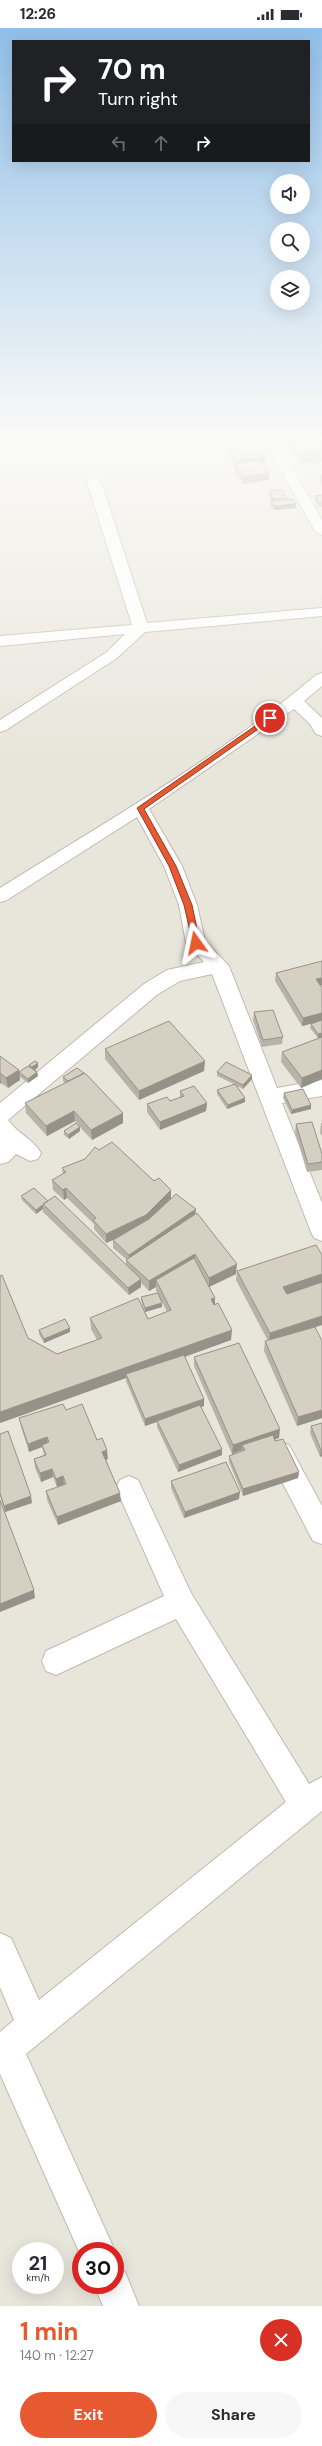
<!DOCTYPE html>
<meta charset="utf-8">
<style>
body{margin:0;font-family:"DM Sans",sans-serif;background:#f7f7f7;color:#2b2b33;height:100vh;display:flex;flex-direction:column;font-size:15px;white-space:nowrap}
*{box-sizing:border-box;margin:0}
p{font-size:13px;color:#7c7c81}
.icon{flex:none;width:22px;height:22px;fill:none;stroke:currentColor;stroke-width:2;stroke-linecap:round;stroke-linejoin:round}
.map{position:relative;height:2278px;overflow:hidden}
.side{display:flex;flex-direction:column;background:#fff;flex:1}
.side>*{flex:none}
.hud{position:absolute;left:12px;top:12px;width:298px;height:122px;border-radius:0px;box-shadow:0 4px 16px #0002;background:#202124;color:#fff;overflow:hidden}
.fabs{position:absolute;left:270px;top:146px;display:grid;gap:8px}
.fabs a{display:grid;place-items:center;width:40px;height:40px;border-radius:50%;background:#fff;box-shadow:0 4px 16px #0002;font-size:20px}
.speed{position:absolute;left:12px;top:2214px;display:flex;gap:8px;font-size:20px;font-weight:700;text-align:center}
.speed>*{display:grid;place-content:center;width:52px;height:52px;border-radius:50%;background:#fff;box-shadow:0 4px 16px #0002;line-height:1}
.speed small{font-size:10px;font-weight:400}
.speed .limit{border:6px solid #d22;background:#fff;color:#111}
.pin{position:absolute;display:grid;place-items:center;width:34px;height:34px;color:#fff;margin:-17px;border:2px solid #fff;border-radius:50%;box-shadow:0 1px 4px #0007}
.me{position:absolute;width:44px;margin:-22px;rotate:348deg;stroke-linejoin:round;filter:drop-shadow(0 0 3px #0008)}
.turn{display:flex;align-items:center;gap:14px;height:84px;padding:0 20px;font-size:18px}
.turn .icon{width:52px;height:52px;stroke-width:2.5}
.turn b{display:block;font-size:28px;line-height:34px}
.lanes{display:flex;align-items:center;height:38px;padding:0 20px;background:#0003;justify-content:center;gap:20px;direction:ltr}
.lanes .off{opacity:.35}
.round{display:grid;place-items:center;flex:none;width:42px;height:42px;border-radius:21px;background:#f7f7f7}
.head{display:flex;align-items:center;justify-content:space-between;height:68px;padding:0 20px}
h1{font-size:24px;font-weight:700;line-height:30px;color:#e75931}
.button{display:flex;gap:8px;margin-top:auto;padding:8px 20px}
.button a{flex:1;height:46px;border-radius:24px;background:#e75931;color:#fff;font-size:16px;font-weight:700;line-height:46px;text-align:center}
.button a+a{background:#f7f7f7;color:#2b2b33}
.status{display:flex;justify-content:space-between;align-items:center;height:28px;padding:0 20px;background:#fff;direction:ltr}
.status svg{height:11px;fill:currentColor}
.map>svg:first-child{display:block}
.residential{fill:#e8e5db;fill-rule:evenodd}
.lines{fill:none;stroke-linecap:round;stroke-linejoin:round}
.minor-casing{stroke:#c0bbb0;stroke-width:2}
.minor{fill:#fff;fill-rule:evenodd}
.wall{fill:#b8b3a8;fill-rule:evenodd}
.shaded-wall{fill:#969288}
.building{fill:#d6d0c3;stroke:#969288}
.route{fill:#e75931;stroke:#963a20}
</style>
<div class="status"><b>12:26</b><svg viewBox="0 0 49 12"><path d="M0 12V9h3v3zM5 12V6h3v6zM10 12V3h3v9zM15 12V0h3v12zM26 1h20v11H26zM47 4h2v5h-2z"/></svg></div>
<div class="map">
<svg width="322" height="2278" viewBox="0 0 322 2278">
<rect width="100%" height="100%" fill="#f5f3ed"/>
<path class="residential" d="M0 412H322V2278H0ZM21 2223H55V2257H21ZM81 2223H115V2257H81Z"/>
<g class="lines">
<defs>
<path id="minor" d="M264 412H276L322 492V507L315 503Z
M94 450 101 454 147 595 322 580V588L145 604 117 630 6 702 0 704V692L107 624 125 606 0 618V608L132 597 87 454Z
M322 645V658L304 673 322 690V708L316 706 310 696 294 681 149 781 182 838 197 877 205 913 229 938 277 1060 322 1052V1068L282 1075 322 1175V1213L314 1210 311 1204 212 946 180 953 158 966 8 1092C17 1105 33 1111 41 1125L38 1131 30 1133 16 1126 8 1134 0 1136V1075L144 956 167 942 204 934 186 915 179 877 164 838 137 789 7 872 0 874V860C107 793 220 729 316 647Z
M280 1414 289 1417 322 1478V1516L313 1513 267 1425 271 1417Z
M129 1448 138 1452 191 1565 309 1756 322 1749V1783L26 2026 115 2223H81V2228L0 2046V2004L14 1992 0 1959V1905L11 1910 39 1972 286 1774 176 1591 56 1647 46 1643 42 1633 46 1623 164 1568 116 1460 120 1452Z
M115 2240 125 2244 139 2278H103L94 2257H115Z"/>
</defs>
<use href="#minor" class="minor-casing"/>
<use href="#minor" class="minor"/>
</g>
<path class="wall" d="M227 412H267V414L257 415 265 429 264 436H263L269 445V452L243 456 234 443V438L227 423V416H229Z
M287 412H322V434L300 436Z
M320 447H322V458L320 454Z
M269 463 287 470V471L296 476V480L274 482 270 477 271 473H272L269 467Z
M322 467V479H319L315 472V468Z
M276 945 322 957 320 958 322 1009 318 1010 310 1000 311 996 318 994 302 998 275 953Z
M254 984 283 1009 282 1016 262 1019 253 992Z
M322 1009V1051L301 1060 281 1034 282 1024Z
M105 1021 204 1043 139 1072 105 1031Z
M0 1028 19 1042 20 1052 8 1060 1 1055 0 1056Z
M29 1037 38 1039 35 1042 37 1044 38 1048 28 1055 20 1049 19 1044 29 1038Z
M217 1044 252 1051 243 1061 237 1058 245 1070V1074L227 1081 217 1066V1062L234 1056 217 1048Z
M63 1049 123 1095 92 1112 80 1099V1103L69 1111 64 1107V1103L79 1097 75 1093 47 1108 26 1085 25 1075 65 1055 63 1053Z
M180 1063 207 1075 206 1083 160 1102 147 1084V1076L170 1073 180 1069Z
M284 1065 311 1077V1081L291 1086 283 1070Z
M321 1095H322V1108L320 1105Z
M296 1096 322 1126V1142L307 1144 295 1104Z
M99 1122 171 1171 195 1186 236 1246 209 1259 215 1276 231 1312 185 1329 204 1378 201 1379 222 1427 178 1444 157 1399V1394L145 1398 126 1353V1350L0 1395 28 1310 57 1326 97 1312 91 1301 90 1290 145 1284 141 1273V1269L157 1265 156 1262V1259L149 1263 141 1255V1259L129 1267 43 1184V1181L36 1186 22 1172 21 1168 48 1173 126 1237V1231L113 1220V1212L106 1215 94 1201V1196L67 1170 64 1172 53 1162 52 1152 63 1146 62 1140 85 1131ZM159 1268 167 1284 148 1291 145 1284 162 1279Z
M322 1227V1297L308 1301 322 1313V1390L297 1398 264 1323 265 1313H268L236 1252 237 1243Z
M70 1300V1304L44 1315 39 1306V1302Z
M194 1329 279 1410 275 1411 299 1444 298 1450 243 1468 229 1434V1428L242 1423V1422L232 1426 194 1338Z
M66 1382 97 1412 108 1431H106L121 1473 58 1497 47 1472 46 1463 57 1459 53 1449 41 1454 35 1440 34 1431 44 1427 42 1419 29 1424 21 1399 19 1390Z
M322 1395V1428L320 1429 310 1405 311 1398Z
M0 1406 32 1475 5 1484 0 1468Z
M171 1453 239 1471 184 1490 171 1460Z"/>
<path class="shaded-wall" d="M230 412H267V414L230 418Z
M265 429 264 436 236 439 235 436V432Z
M269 445V452L243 456V449Z
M296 476V480L274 482V478Z
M322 950V957L315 959 316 951Z
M322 985V993L302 998 303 990Z
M322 1005V1009L318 1010V1006Z
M205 1033 204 1043 139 1072V1063Z
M38 1035V1039L33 1044 32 1039Z
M19 1042 20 1052 8 1060 6 1050Z
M322 1042V1051L301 1060 302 1050Z
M37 1044 38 1048 28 1055V1051Z
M0 1045 1 1055 0 1056Z
M252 1047V1051L243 1061V1057Z
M245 1070V1074L227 1081 228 1077Z
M207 1075 206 1083 160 1102V1094Z
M311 1077V1081L291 1086 292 1082Z
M74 1083 75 1093 47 1108 46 1098Z
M123 1085V1095L92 1112 91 1102Z
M80 1099V1103L69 1111 68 1107Z
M66 1160 67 1170 64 1172 63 1162Z
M171 1162V1171L146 1197 106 1215V1206Z
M43 1177V1181L36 1186V1182Z
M196 1181 195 1189 129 1235V1227Z
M195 1226V1236L156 1252V1259L149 1263V1253Z
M237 1236 236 1246 209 1259V1250Z
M322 1246V1255L282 1268 283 1259Z
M141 1251V1259L129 1267 128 1260Z
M215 1270V1280L211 1271Z
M162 1275V1279L145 1284V1280Z
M322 1288V1297L269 1314 270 1305Z
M70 1300V1304L44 1315V1311Z
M232 1302 231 1312 127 1349 126 1346V1350L0 1395V1384Z
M204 1371V1378L145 1398V1391Z
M322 1382V1390L297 1398 298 1389Z
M280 1401 279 1410 244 1422 242 1417V1422L232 1426 233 1417Z
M47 1409 48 1417H42V1419L29 1424 28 1416Z
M222 1421V1427L178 1444 179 1437Z
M107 1422 108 1431 103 1433 102 1424Z
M321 1422H322V1428L320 1429Z
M52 1441 53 1449 41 1454 40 1445Z
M299 1444 298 1450 243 1468V1461Z
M63 1448 64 1456 57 1459 56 1451Z
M240 1464 239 1471 184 1490 185 1484Z
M120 1465 121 1473 58 1497 57 1489Z
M31 1468 32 1475 5 1484 4 1478Z
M34 1562 35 1570 0 1584V1576Z"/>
<path class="building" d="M292 412H322V425L300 427Z
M256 413 265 429 235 432 227 416Z
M260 432 269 445 243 449 234 436Z
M283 462 287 470 273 471 269 463Z
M322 467V475H319L315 468Z
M293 471 296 476 274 478 271 473Z
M322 933V950L316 951 322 960V985L303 990 276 945Z
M273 982 283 1009 263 1012 254 984Z
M322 992V1005L318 1006 311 996Z
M169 993 205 1033 139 1063 105 1021Z
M322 1009V1042L302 1050 282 1024Z
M0 1028 19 1042 6 1050 0 1045Z
M35 1033 38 1035 32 1039 29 1037Z
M226 1034 252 1047 243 1057 217 1044Z
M28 1038 37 1044 28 1051 19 1044Z
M77 1040 84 1045 68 1053 63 1049Z
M85 1045 123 1085 91 1102 74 1083 46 1098 25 1075Z
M235 1056 245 1070 228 1077 217 1062Z
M194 1058 207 1075 160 1094 147 1076 167 1069 170 1073 184 1068 180 1063Z
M303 1061 311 1077 292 1082 284 1065Z
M312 1094 322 1126V1134L308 1136 296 1096Z
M76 1095 80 1099 68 1107 64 1103Z
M112 1114 154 1153 159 1150 171 1162 146 1187 106 1206 93 1192 96 1190 66 1160 63 1162 52 1152 66 1144 62 1140 85 1131 95 1119 99 1122Z
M34 1160 48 1173 36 1182 21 1168Z
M176 1166 196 1181 129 1227 113 1212 149 1191Z
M55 1168 141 1251 128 1260 43 1176Z
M197 1185 237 1236 209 1250 195 1226 149 1253 126 1232Z
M316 1217 322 1227V1246L283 1259 287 1266 322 1254V1288L270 1305 237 1243Z
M194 1230 215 1270 211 1271 214 1277 218 1275 232 1302 0 1384V1248L2 1247 28 1310 57 1326 102 1310 90 1290 138 1270 148 1291 171 1282 156 1252Z
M158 1265 162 1275 145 1280 141 1269Z
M65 1291 70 1300 44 1311 39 1302Z
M315 1299 322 1313V1382L298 1389 265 1313Z
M239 1315 280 1401 233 1417 194 1329Z
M184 1327 204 1371 145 1391 126 1346Z
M63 1376 66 1382 82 1376 97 1412 102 1410 107 1422 102 1424 120 1465 57 1489 46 1463 66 1456 63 1448 56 1451 52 1441 40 1445 34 1431 46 1427 42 1417 49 1414 47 1409 28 1416 19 1390Z
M200 1377 222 1421 179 1437 157 1393Z
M322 1395V1422H321L311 1398Z
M8 1403 31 1468 4 1478 0 1465V1406Z
M273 1407 275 1413 283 1411 299 1444 243 1461 229 1428 245 1422 242 1417Z
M226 1434 240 1464 185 1484 171 1453Z
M0 1472 34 1562 0 1576Z"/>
<linearGradient id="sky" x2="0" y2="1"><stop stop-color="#91bfe9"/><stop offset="0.56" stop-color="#fafaf7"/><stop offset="1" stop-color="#fafaf7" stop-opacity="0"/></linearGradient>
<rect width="322" height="731" fill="url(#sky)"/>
<path class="route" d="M268 689 274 690 144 781 176 838 192 877 200 915 193 916 184 877 169 838 137 780Z"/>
</svg>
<div class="fabs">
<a><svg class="icon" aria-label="sound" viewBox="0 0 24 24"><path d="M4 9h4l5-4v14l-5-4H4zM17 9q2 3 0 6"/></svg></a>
<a><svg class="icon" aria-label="search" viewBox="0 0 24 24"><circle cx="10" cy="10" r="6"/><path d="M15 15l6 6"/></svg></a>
<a><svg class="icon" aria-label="layers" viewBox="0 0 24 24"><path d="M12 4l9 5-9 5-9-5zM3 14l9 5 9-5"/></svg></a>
</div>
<div class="speed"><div>21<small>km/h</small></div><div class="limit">30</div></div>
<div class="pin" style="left:270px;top:690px;background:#d93025"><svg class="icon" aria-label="arrive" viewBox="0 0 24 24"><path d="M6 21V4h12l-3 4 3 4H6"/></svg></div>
<svg class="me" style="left:196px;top:915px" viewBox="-20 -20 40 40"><path d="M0-17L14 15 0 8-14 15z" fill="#e75931" stroke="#fff" stroke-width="4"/></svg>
<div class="hud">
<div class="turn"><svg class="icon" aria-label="right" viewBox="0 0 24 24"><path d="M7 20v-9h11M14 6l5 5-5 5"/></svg><div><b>70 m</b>Turn right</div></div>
<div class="lanes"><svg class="icon off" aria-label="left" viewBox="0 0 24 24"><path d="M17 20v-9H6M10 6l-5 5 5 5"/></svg><svg class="icon off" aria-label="ahead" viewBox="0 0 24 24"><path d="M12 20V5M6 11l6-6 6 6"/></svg><svg class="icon" aria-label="right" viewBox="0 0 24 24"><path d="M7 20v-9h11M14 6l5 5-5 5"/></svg></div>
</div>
</div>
<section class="side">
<div class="head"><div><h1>1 min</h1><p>140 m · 12:27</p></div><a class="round" style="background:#d93025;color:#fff"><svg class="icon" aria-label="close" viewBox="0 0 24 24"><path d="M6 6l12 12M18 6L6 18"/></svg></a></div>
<div class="button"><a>Exit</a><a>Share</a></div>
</section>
